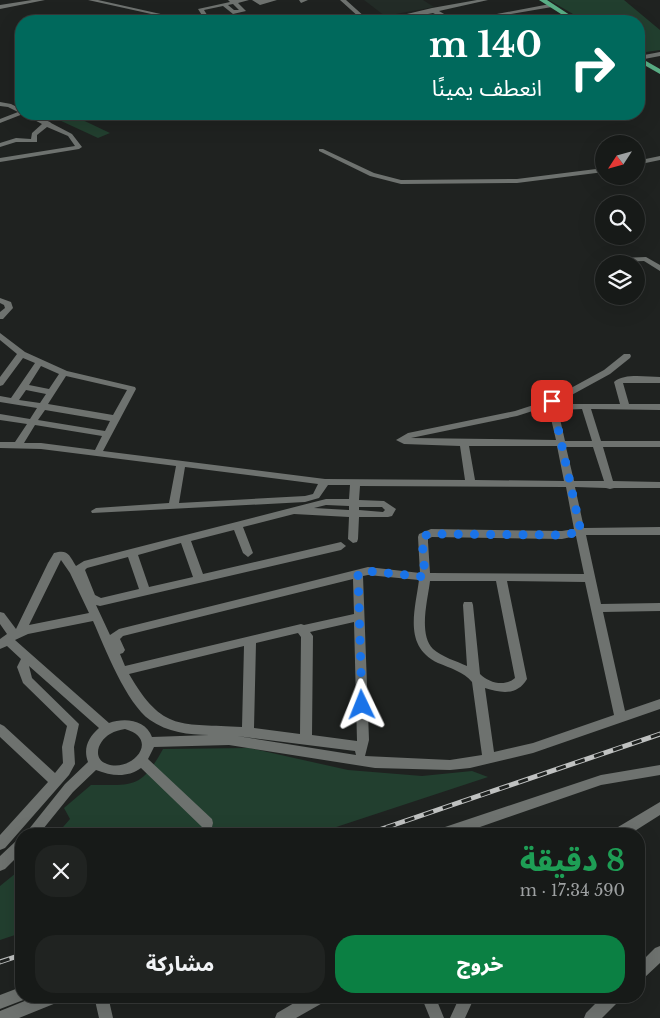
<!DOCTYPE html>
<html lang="ar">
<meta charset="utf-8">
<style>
body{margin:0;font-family:"Libre Baskerville","Noto Sans Arabic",serif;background:#202321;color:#f1f3f6;direction:rtl;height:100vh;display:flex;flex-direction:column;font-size:19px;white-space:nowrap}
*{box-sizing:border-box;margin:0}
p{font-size:16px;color:#9ea1a2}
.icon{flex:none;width:28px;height:28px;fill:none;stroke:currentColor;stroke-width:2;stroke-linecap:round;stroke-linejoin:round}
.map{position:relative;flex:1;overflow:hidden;direction:ltr}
.side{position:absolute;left:15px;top:828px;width:630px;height:175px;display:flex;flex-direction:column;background:#171a18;border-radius:20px;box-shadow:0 5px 20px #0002,0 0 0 1px #363837;direction:rtl}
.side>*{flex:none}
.top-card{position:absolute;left:15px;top:15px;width:630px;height:105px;border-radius:20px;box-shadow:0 5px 20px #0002,0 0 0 1px #363837;direction:rtl;background:#00695c;color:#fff;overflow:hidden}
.needle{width:32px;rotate:234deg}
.tools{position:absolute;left:595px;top:135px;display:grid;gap:10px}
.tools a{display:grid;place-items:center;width:50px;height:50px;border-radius:50%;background:#171a18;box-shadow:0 5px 20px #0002,0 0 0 1px #363837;font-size:25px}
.pin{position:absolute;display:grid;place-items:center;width:42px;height:42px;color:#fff;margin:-21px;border-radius:10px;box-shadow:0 2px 8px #0006}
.me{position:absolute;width:55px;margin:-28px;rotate:358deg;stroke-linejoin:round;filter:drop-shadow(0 0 4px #0008)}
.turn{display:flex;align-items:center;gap:18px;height:105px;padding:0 20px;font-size:22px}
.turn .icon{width:65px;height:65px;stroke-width:2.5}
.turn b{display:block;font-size:35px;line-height:42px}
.round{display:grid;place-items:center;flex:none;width:52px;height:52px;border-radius:20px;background:#202321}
.headline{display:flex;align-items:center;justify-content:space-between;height:85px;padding:0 20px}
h1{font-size:30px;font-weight:800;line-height:38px;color:#1e9e55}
.button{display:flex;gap:10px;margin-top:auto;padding:10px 20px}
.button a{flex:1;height:58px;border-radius:20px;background:#0b8043;color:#fff;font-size:20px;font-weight:800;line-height:58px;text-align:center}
.button a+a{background:#202321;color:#f1f3f6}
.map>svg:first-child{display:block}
.built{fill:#232c27}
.green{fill:#223f2f}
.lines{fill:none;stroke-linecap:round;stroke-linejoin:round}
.minor{fill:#6e726f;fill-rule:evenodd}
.major{fill:#5aaf86;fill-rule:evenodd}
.rail-casing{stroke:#bfc1c0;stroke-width:5}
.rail{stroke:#1f2220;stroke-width:3;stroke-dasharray:10;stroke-linecap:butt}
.route{stroke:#1a73e8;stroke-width:9;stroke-dasharray:0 16.2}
</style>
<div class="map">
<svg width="660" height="1018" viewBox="0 0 660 1018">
<rect width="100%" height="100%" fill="#1f2220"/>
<path class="built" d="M364 0H423L434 7 385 16Z"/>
<path class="green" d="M549 0H624L660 30V50L639 53V21H585Z
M72 115 110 133 98 138 59 120Z
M249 748 348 770 422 776 472 771 488 777 315 834H57L70 819 64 808 91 785C133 785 141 789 163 749Z
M21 869V933L0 940V886Z"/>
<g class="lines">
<path class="minor" d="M32 0H45L0 9V5Z
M88 0H98L192 21H183Z
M228 0H249L238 3 246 11 233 14 223 6 204 10 209 18 220 21 205 20 198 9 230 2ZM233 4 239 10H234L228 5Z
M252 0H277L260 5Z
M299 0H308L301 3Z
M340 0H346L366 18 386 19 432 8 477 0H488L439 11 456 21H449L433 13 393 21H289L292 19 360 18Z
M550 4 553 6 552 7 471 21H460Z
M572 17 575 19 574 20 555 21Z
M660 52V56L639 60V56Z
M0 102 11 104 21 109V114H31L50 122 51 123 72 134 82 147 79 149 0 162V158L75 146 68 136 47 127 37 135V142H16L0 147V143L16 138 31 139 32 133 42 124 23 114 0 123V119L18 112 8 107 0 106Z
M319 149H323L374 173 401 180 517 179 604 168V172L517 183 401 184 370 176 319 151Z
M660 156V160L636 165V161Z
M646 257 660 265V271L644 261 621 262 617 260 621 258Z
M0 298 11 302 13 308 3 319H0V312L5 308 4 305 0 303Z
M0 333 25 352 67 371 135 387 136 389 103 451 325 479 465 480 460 446 404 444 396 440 408 433 515 411 549 400 604 370 624 354H630L631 356 630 358 610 374 557 403V404H620L614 382C624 373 646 377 660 377V383H623L629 404H660V410L591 409 601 441H660V447H603L613 481 660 482V488H614L610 489 606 488 575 487 584 528 660 527V535H586L601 604 660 603V611L603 612 625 711 660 699V709L533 753 470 768 450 770 375 768 229 745 154 747 148 759 212 819 213 823 212 827 207 829 202 827 141 768C127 778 112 776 96 770L73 792 39 834H25L65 784 88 762C83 748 88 738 99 728L29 666 32 678 79 724 74 747 75 764 69 775 5 848 0 850V835L48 782 0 737V724L4 726 55 773 63 763 62 747 67 726 23 683 17 667 21 659 7 646 0 649V639L7 634 0 624V612L4 613 16 629 48 563 54 553C68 549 69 555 76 566L84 561 326 499H349L350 485H328L319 498 305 502 92 513 91 511 96 508 169 503 176 466 41 449 0 448V442H15L27 424 0 420V414L30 419 37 408 0 402V396L11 398 35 363 23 358 3 385 0 386V377L17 354 0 340ZM41 366 59 374 49 389 29 385ZM66 376 127 390 113 415 48 404ZM26 390 46 394 40 403 19 400ZM548 406 556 440 411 438 517 416ZM582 409 592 441H565L558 410ZM45 410 110 421 105 431 38 420ZM35 425 102 436 95 450 41 443H24ZM469 446H557L564 481 475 480ZM566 447H593L604 481H574ZM185 467 318 484 313 494 305 496 179 503ZM360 486 566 487 574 529 562 531 431 529 419 534 418 537 420 573 368 567 119 629 110 635 96 605 100 606 341 550 346 546 341 542 203 574 191 541 234 530 243 553 248 557 253 553 243 527 294 514 349 517 348 539 353 543 357 542 358 539 359 517H388L392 516 396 509 384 501 359 500ZM326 505 349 506V510L314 508ZM359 507H382L385 510 383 512 359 510ZM576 536 584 574 430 573 428 542V539L432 537 562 539ZM181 543 193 577 149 587 138 555ZM128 557 139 589 101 598 95 595 85 570 87 568ZM61 560 70 573 89 613 29 625ZM368 575 419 580C415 611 403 646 438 663 450 668 464 672 472 682L482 755 450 760 365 756 369 740 363 576ZM353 579 354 614 304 625 301 624 125 666 120 654 123 653 125 650 120 639 123 636ZM430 581H496L515 678C505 687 489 683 480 674L473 605 472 602H464L463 605 467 666C456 661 442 657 433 649 418 634 428 599 430 581ZM507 581 585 582 614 715 533 743 494 752 485 688C501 693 517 696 527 679ZM93 621C105 648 126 703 150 720 167 732 189 735 209 735L152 737C146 720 125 717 109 723L15 640 28 634ZM354 622 357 741 312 735 313 636 310 632ZM298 633 301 637 300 734 254 728 256 643ZM244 646 242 727C181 723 163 733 129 674ZM125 729C161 739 132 773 107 764 91 758 99 740 110 734 115 731 120 730 125 729ZM237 736 355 751 356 755Z
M660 765V775L601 785 460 834H436L437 830 442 828 601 775Z
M660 802V815L630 834H612L613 830Z
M21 839V853L5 869 0 871V856L16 841Z
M660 946V963L644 978 639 980V964L655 948Z
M21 987V996H27L26 999 0 1009V995Z
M37 996H63L61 1001 19 1018H0V1011Z
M94 996H108L113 1018H99Z
M306 996H328L326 1001 296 1018H275L277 1013Z
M421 996H435L444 1018H430Z
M460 996H475L465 1018H450Z
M603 996H621L619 1001 602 1018H584L586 1013Z"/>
<path class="major" d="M539 0H547L579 21H572Z
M639 57 660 69V74L639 62Z"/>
<defs>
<path id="rail" d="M367 834 660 734
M0 962 21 955"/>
</defs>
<use href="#rail" class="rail-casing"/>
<use href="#rail" class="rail"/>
</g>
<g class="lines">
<path class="route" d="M362 705 358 574 368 571 425 577 422 538 428 534 562 535 581 532 552 401"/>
</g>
</svg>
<div class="tools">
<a><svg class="needle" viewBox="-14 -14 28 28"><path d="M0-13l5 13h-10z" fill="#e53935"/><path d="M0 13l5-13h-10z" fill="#9ea1a2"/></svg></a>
<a><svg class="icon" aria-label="search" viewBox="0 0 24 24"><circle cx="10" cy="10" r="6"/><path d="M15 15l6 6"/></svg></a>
<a><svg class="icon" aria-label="layers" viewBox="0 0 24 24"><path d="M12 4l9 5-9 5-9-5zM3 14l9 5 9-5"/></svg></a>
</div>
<div class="pin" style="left:552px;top:401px;background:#d93025"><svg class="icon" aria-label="arrive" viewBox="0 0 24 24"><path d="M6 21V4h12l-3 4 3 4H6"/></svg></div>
<svg class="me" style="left:362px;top:705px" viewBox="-20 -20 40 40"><path d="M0-17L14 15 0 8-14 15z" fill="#1a73e8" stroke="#fff" stroke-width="4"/></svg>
<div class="top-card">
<div class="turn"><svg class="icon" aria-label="right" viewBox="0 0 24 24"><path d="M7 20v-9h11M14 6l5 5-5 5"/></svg><div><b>140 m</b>انعطف يمينًا</div></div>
</div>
<section class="side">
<div class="headline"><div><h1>8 دقيقة</h1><p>590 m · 17:34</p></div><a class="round"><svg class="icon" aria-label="close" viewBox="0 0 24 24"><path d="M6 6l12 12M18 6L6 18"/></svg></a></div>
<div class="button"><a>خروج</a><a>مشاركة</a></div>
</section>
</div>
